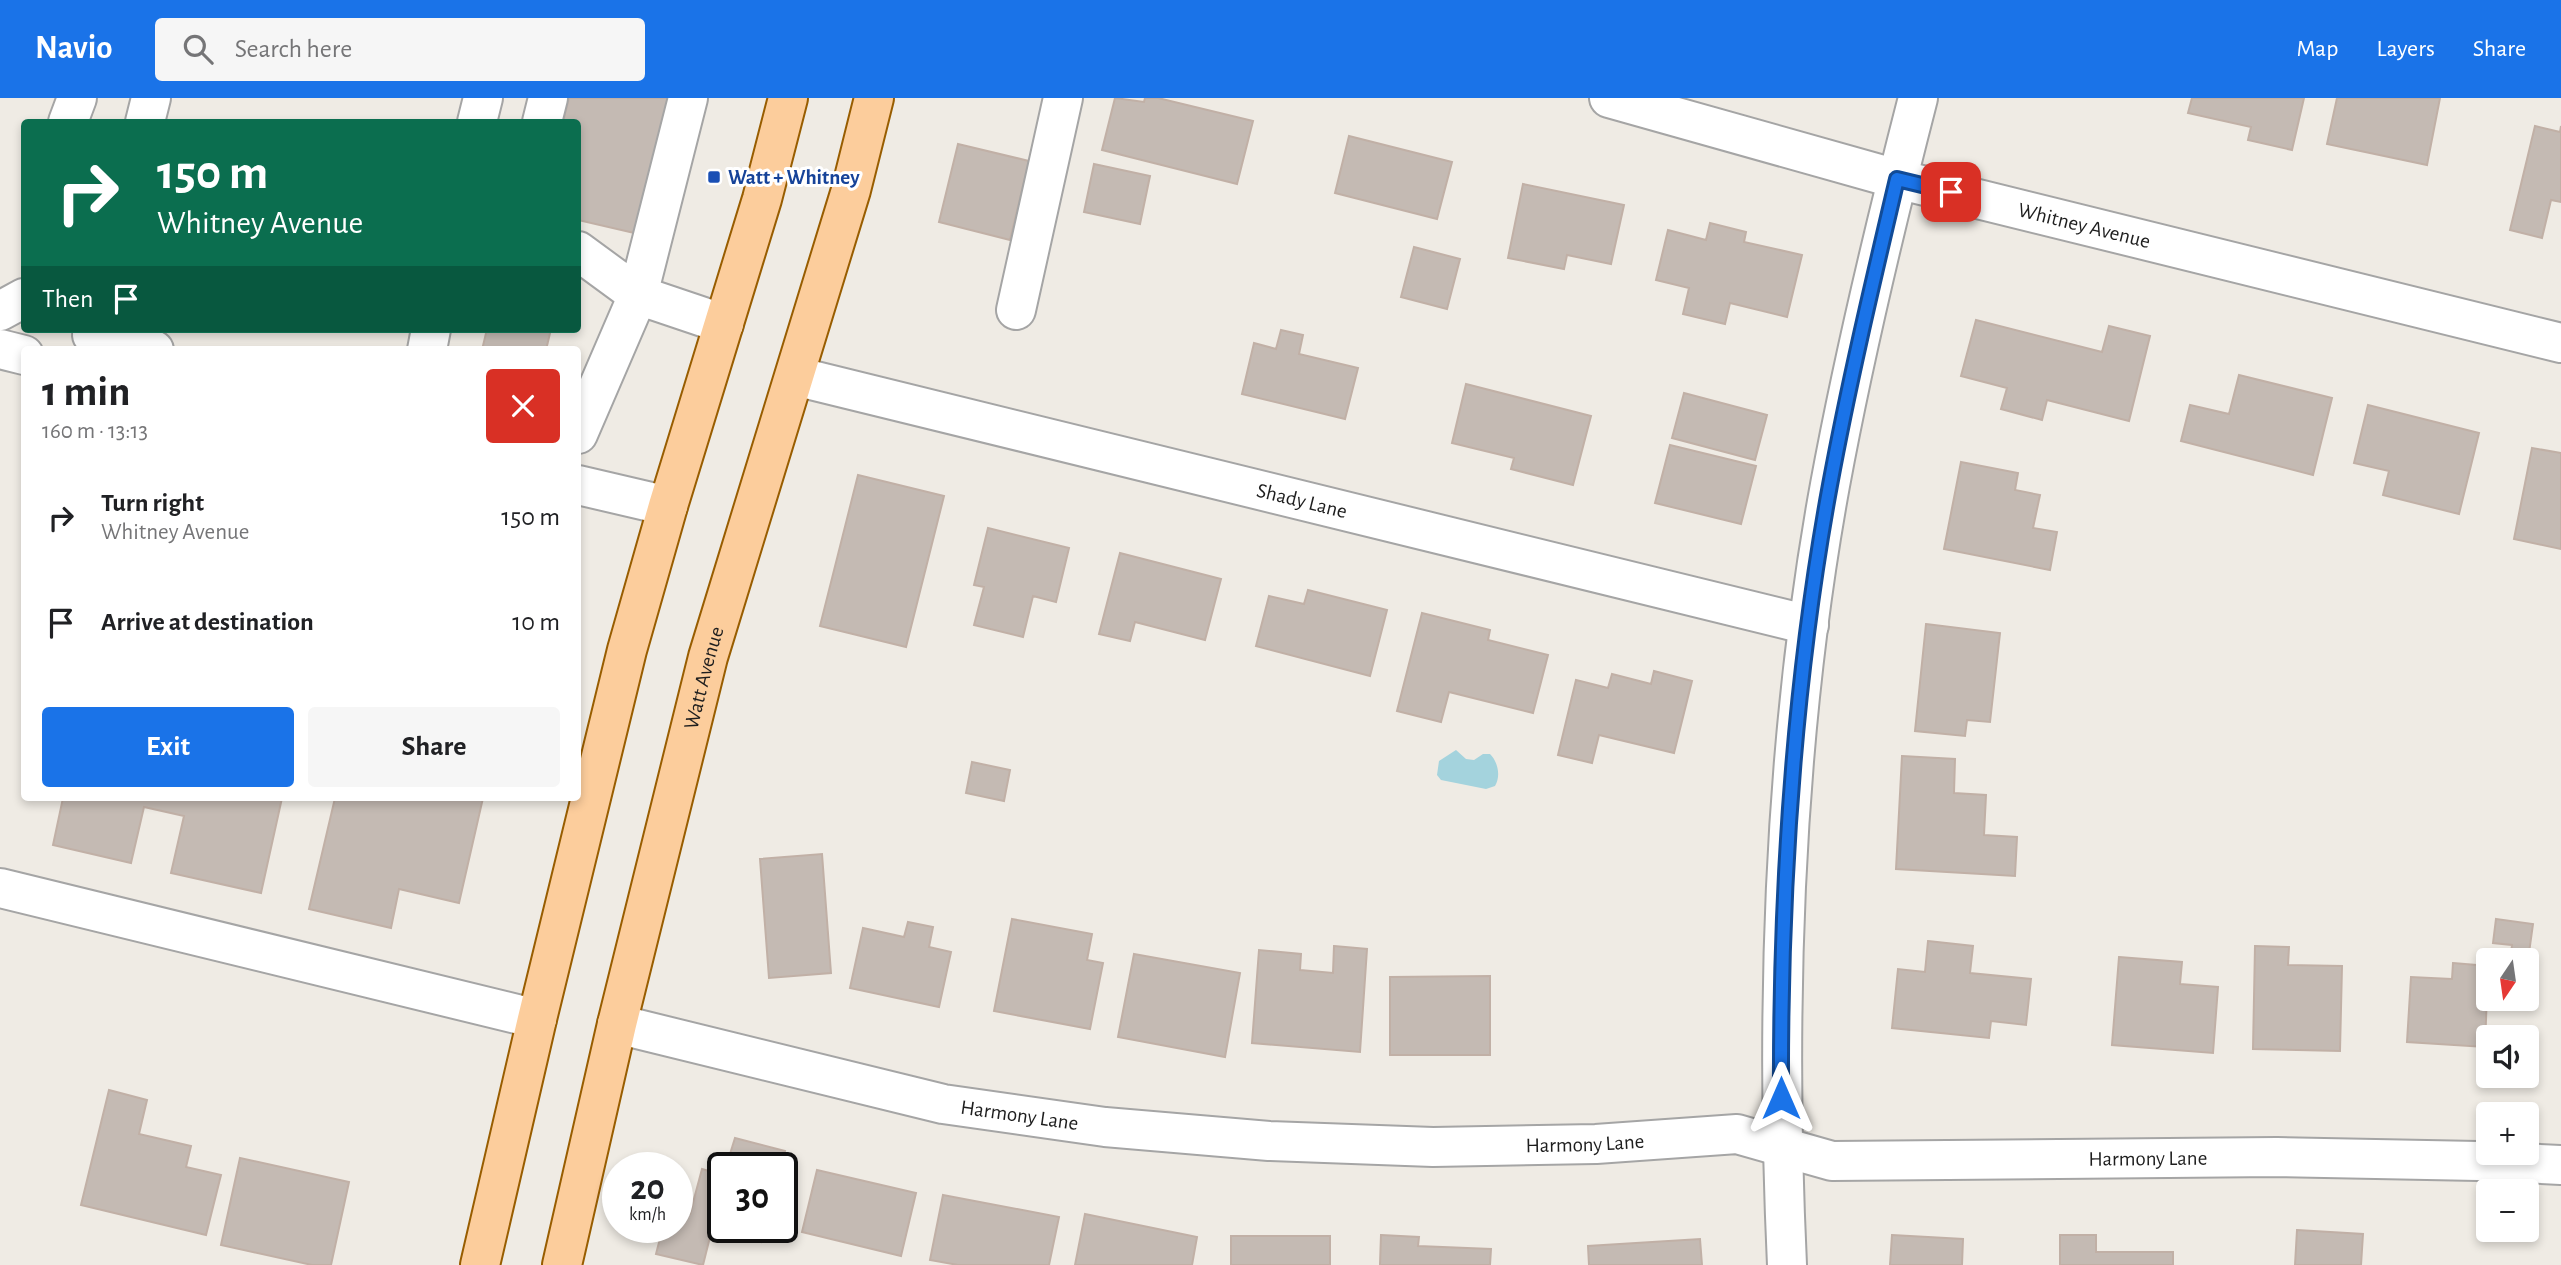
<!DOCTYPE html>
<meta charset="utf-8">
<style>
body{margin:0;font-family:"Alegreya Sans",sans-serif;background:#f6f6f6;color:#202124;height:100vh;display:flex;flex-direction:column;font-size:26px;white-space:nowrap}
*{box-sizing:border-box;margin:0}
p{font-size:23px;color:#757577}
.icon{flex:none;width:38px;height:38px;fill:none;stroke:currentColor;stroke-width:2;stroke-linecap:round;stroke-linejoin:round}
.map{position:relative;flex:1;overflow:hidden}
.panel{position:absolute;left:21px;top:248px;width:560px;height:455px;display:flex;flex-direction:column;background:#fff;border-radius:7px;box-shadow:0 4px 10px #0003}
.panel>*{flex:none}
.banner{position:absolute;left:21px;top:21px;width:560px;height:214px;border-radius:7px;box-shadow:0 4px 10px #0003;background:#0b6e4f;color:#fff;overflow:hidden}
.needle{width:46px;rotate:193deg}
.buttons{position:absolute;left:2476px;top:850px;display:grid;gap:14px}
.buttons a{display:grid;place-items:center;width:63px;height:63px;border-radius:7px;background:#fff;box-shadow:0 4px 10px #0003;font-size:35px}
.speed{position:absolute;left:602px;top:1054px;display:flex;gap:14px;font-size:35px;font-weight:700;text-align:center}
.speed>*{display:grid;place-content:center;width:91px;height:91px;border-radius:50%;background:#fff;box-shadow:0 4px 10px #0003;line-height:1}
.speed small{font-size:18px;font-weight:400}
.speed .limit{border:4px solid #111;border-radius:10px;background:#fff;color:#111}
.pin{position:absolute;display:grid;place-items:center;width:60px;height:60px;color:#fff;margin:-30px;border-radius:14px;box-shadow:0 4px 10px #0006}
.me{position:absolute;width:77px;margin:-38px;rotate:0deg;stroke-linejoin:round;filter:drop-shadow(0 0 5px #0008)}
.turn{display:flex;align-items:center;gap:24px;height:147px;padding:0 21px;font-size:32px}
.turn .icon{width:91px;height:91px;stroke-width:2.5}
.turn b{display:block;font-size:49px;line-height:60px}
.then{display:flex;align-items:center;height:66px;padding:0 21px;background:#0003;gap:14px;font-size:26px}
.round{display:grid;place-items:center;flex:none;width:74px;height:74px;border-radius:7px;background:#f6f6f6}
.head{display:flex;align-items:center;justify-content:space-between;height:119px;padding:0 21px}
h1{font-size:42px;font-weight:700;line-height:52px}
.cta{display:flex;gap:14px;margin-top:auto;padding:14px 21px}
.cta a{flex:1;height:80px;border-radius:7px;background:#1a73e8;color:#fff;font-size:28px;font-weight:700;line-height:80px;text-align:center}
.cta a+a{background:#f6f6f6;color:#202124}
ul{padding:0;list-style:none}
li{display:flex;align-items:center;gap:21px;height:105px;padding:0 21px}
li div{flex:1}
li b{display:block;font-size:26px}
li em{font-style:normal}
header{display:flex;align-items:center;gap:42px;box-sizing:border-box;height:98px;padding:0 35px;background:#1a73e8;color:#fff}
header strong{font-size:33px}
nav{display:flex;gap:38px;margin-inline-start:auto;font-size:24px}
.search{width:490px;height:63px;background:#f6f6f6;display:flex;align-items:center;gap:18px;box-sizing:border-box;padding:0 24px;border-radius:7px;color:#757577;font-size:26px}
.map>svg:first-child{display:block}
.water{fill:#a4d3dd}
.building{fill:#c4bab3;stroke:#c1b0a6;stroke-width:2}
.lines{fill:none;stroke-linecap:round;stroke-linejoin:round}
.minor-casing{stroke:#a5a5a5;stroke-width:42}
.major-casing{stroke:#985d00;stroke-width:42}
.minor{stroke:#fff;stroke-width:38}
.major{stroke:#fccd9c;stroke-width:38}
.route-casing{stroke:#114b97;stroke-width:18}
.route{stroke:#1a73e8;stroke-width:12}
.transit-dot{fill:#1a4fb4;stroke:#fff;stroke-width:2.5}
.labels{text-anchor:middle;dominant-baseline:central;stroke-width:6;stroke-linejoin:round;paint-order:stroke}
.transit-label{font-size:21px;font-weight:bold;fill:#164399;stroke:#fff;text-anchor:start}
.street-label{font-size:21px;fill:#1e1e1e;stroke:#fff}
</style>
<header>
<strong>Navio</strong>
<div class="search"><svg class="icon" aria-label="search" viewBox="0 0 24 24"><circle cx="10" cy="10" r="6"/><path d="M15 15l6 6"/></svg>Search here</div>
<nav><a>Map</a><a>Layers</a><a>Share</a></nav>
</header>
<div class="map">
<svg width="2561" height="1167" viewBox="0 0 2561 1167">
<rect width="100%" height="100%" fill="#efebe4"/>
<path class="water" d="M1456 652 1466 661 1474 662 1483 656H1490C1498 664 1501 678 1495 688L1486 691 1441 682 1437 677 1439 663Z"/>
<path class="building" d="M569 0H675L643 137 578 122V24H563Z
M1115 0 1144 4 1145 0H1158L1253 23 1237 86 1102 52Z
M2192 0H2304L2292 52 2248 42 2251 29 2188 15Z
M2337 0H2440L2427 67 2327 46Z
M2535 28 2560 34 2561 28V104L2551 102 2542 140 2510 132Z
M1349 38 1452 64 1437 121 1335 95Z
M958 46 1029 63 1010 142 939 124Z
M1094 66 1150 78 1140 126 1084 114Z
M1523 86 1624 107 1611 166 1567 157 1564 171 1508 160Z
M1710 125 1746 134 1744 144 1802 157 1787 219 1730 205 1725 226 1683 216 1689 190 1656 182 1668 132 1706 142Z
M1414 149 1460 161 1447 211 1401 199Z
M1976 222 2102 254 2109 228 2150 238 2129 323 2047 302 2042 322 2001 311 2007 290 1961 278Z
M487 231H551L546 252H482Z
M1281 232 1303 237 1299 256 1358 270 1345 321 1242 296 1254 245 1276 251Z
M2239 277 2332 300 2313 377 2181 343 2190 307 2229 316Z
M1466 286 1591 318 1573 387 1511 371 1514 360 1452 345Z
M1684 295 1767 317 1755 362 1672 340Z
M2368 307 2479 335 2459 416 2383 397 2389 373 2354 365Z
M1670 347 1756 368 1741 426 1655 405Z
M2532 350 2561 355V451L2514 441Z
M1961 364 2018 375 2015 392 2040 397 2033 430 2057 434 2050 472 1944 451Z
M858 377 944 398 906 549 820 528Z
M988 430 1069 450 1056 504 1033 498 1023 539 974 527 984 489 974 487Z
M1120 455 1221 481 1205 542 1135 524 1130 543 1099 536Z
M1308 492 1387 512 1370 578 1256 548 1269 498 1304 506Z
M1422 515 1490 532 1488 542 1548 557 1533 615 1449 594 1441 624 1397 613Z
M1926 526 2000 535 1990 624 1967 622 1965 638 1915 633Z
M1654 573 1692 583 1674 655 1599 637 1592 665 1558 657 1576 582 1608 590 1612 576 1651 586Z
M1902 658 1955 661 1954 695 1986 697 1984 737 2017 739 2015 778 1896 771Z
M972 664 1010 672 1004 703 966 695Z
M63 700H282L261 795 171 775 184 718 144 709 131 765 53 747Z
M335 700H483L459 805 399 791 391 830 309 811Z
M822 756 831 875 769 880 760 761Z
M1012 821 1092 836 1087 862 1103 865 1090 931 994 913Z
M2496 821 2533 826 2527 869V863H2510L2512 847 2493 845Z
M908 824 933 829 929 849 951 854 939 909 850 890 863 830 904 839Z
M1928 843 1973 848 1970 875 2031 881 2026 927 1991 923 1989 940 1892 930 1898 871 1925 874Z
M1334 848 1367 851 1360 954 1252 945 1259 852 1301 856 1300 872 1333 875Z
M2255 848 2289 849 2288 867 2342 868 2340 953 2253 951Z
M1134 856 1240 875 1225 959 1118 939Z
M2119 859 2182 864 2180 886 2218 889 2213 955 2112 947Z
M2453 865 2488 868 2485 949 2407 944 2411 879 2452 881Z
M1490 878V957H1390V879Z
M109 992 147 1002 139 1036 191 1048 186 1069 221 1077 206 1137 81 1107Z
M735 1040 785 1053 781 1069H726Z
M240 1060 349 1084 331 1167H312L221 1147Z
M702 1071 723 1077V1129H765L761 1144 712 1131 703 1167 656 1156 663 1129H677V1113L690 1116Z
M817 1072 916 1095 901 1158 802 1134Z
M943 1097 1059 1119 1049 1167H958L930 1162Z
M1085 1116 1197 1139 1192 1167H1075Z
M2297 1132 2363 1136 2361 1167H2295Z
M1381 1137 1419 1139 1418 1148 1491 1151 1490 1167H1380Z
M1892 1137 1963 1141 1962 1167H1890Z
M2060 1137H2096V1154H2173V1167H2060Z
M1231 1138H1330V1167H1231Z
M1700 1141 1702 1167H1589L1588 1148Z"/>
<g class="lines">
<defs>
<g id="minor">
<path id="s1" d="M1609 0 1897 81 2561 245"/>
<path d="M68 24 77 0"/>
<path d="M145 24 151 0"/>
<path d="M477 24 483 0"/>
<path d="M542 24 548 0"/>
<path d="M578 153 638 197 688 0"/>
<path d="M1016 212 1063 0"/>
<path d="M0 213 24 200"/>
<path d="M94 231 92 237 154 252"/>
<path d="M0 251 24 257"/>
<path d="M427 252 431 231"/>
<path id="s2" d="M795 278 1809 527"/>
<path d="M578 336 638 197 724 226"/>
<path d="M578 387 668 408"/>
<path d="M0 790 537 921"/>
<path id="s3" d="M617 926 943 1006 1105 1029 1269 1043 1433 1049 1596 1046 1737 1036 1832 1063 2277 1059 2478 1063 2561 1067"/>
<path d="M1787 1167C1775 907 1783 644 1830 387 1854 257 1885 128 1918 0"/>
</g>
<g id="major">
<path d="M480 1167 537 921 627 552 668 408 762 101 788 0"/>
<path id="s4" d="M562 1167 617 926 708 559 851 92 874 0"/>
</g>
</defs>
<use href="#minor" class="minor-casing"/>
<use href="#major" class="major-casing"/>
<use href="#minor" class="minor"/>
<use href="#major" class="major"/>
</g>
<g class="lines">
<defs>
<path id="route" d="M1781 1000C1780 795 1793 588 1830 387 1849 284 1873 183 1897 81L1951 94"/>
</defs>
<use href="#route" class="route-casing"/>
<use href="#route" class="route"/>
</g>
<rect class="transit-dot" x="707" y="72" width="14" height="14" rx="3.5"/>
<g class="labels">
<g class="transit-label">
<text x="728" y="79">Watt + Whitney</text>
</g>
<g class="street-label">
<text stroke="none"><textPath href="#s1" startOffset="492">Whitney Avenue</textPath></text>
<text stroke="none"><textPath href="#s2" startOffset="522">Shady Lane</textPath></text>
<text stroke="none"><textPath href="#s4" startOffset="604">Watt Avenue</textPath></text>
<text stroke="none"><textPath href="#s3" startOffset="413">Harmony Lane</textPath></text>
<text stroke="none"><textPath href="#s3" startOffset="980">Harmony Lane</textPath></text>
<text stroke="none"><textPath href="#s3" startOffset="1547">Harmony Lane</textPath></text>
</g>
</g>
</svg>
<div class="buttons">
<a><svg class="needle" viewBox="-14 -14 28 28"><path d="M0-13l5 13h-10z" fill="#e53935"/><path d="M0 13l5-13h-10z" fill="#757577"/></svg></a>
<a><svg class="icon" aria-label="sound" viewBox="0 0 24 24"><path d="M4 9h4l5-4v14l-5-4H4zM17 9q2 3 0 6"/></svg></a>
<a>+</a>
<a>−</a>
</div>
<div class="speed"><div>20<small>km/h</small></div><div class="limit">30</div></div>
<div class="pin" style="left:1951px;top:94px;background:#d93025"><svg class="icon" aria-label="arrive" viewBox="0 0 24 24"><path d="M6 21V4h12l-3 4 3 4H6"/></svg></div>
<svg class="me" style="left:1781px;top:1000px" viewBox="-20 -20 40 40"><path d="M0-17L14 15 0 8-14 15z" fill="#1a73e8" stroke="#fff" stroke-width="4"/></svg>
<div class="banner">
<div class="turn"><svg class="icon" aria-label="right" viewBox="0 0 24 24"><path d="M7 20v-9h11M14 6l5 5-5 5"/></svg><div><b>150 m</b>Whitney Avenue</div></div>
<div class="then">Then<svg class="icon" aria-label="arrive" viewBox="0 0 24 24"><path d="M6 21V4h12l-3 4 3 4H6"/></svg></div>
</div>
<section class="panel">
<div class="head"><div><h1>1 min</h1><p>160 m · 13:13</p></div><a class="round" style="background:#d93025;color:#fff"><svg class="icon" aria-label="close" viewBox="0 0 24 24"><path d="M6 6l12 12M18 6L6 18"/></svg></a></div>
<ul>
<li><svg class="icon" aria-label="right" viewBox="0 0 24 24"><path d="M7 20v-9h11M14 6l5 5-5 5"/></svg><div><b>Turn right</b><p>Whitney Avenue</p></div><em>150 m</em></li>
<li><svg class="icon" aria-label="arrive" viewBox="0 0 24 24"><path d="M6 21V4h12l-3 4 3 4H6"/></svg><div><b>Arrive at destination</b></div><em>10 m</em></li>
</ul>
<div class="cta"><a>Exit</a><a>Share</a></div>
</section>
</div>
